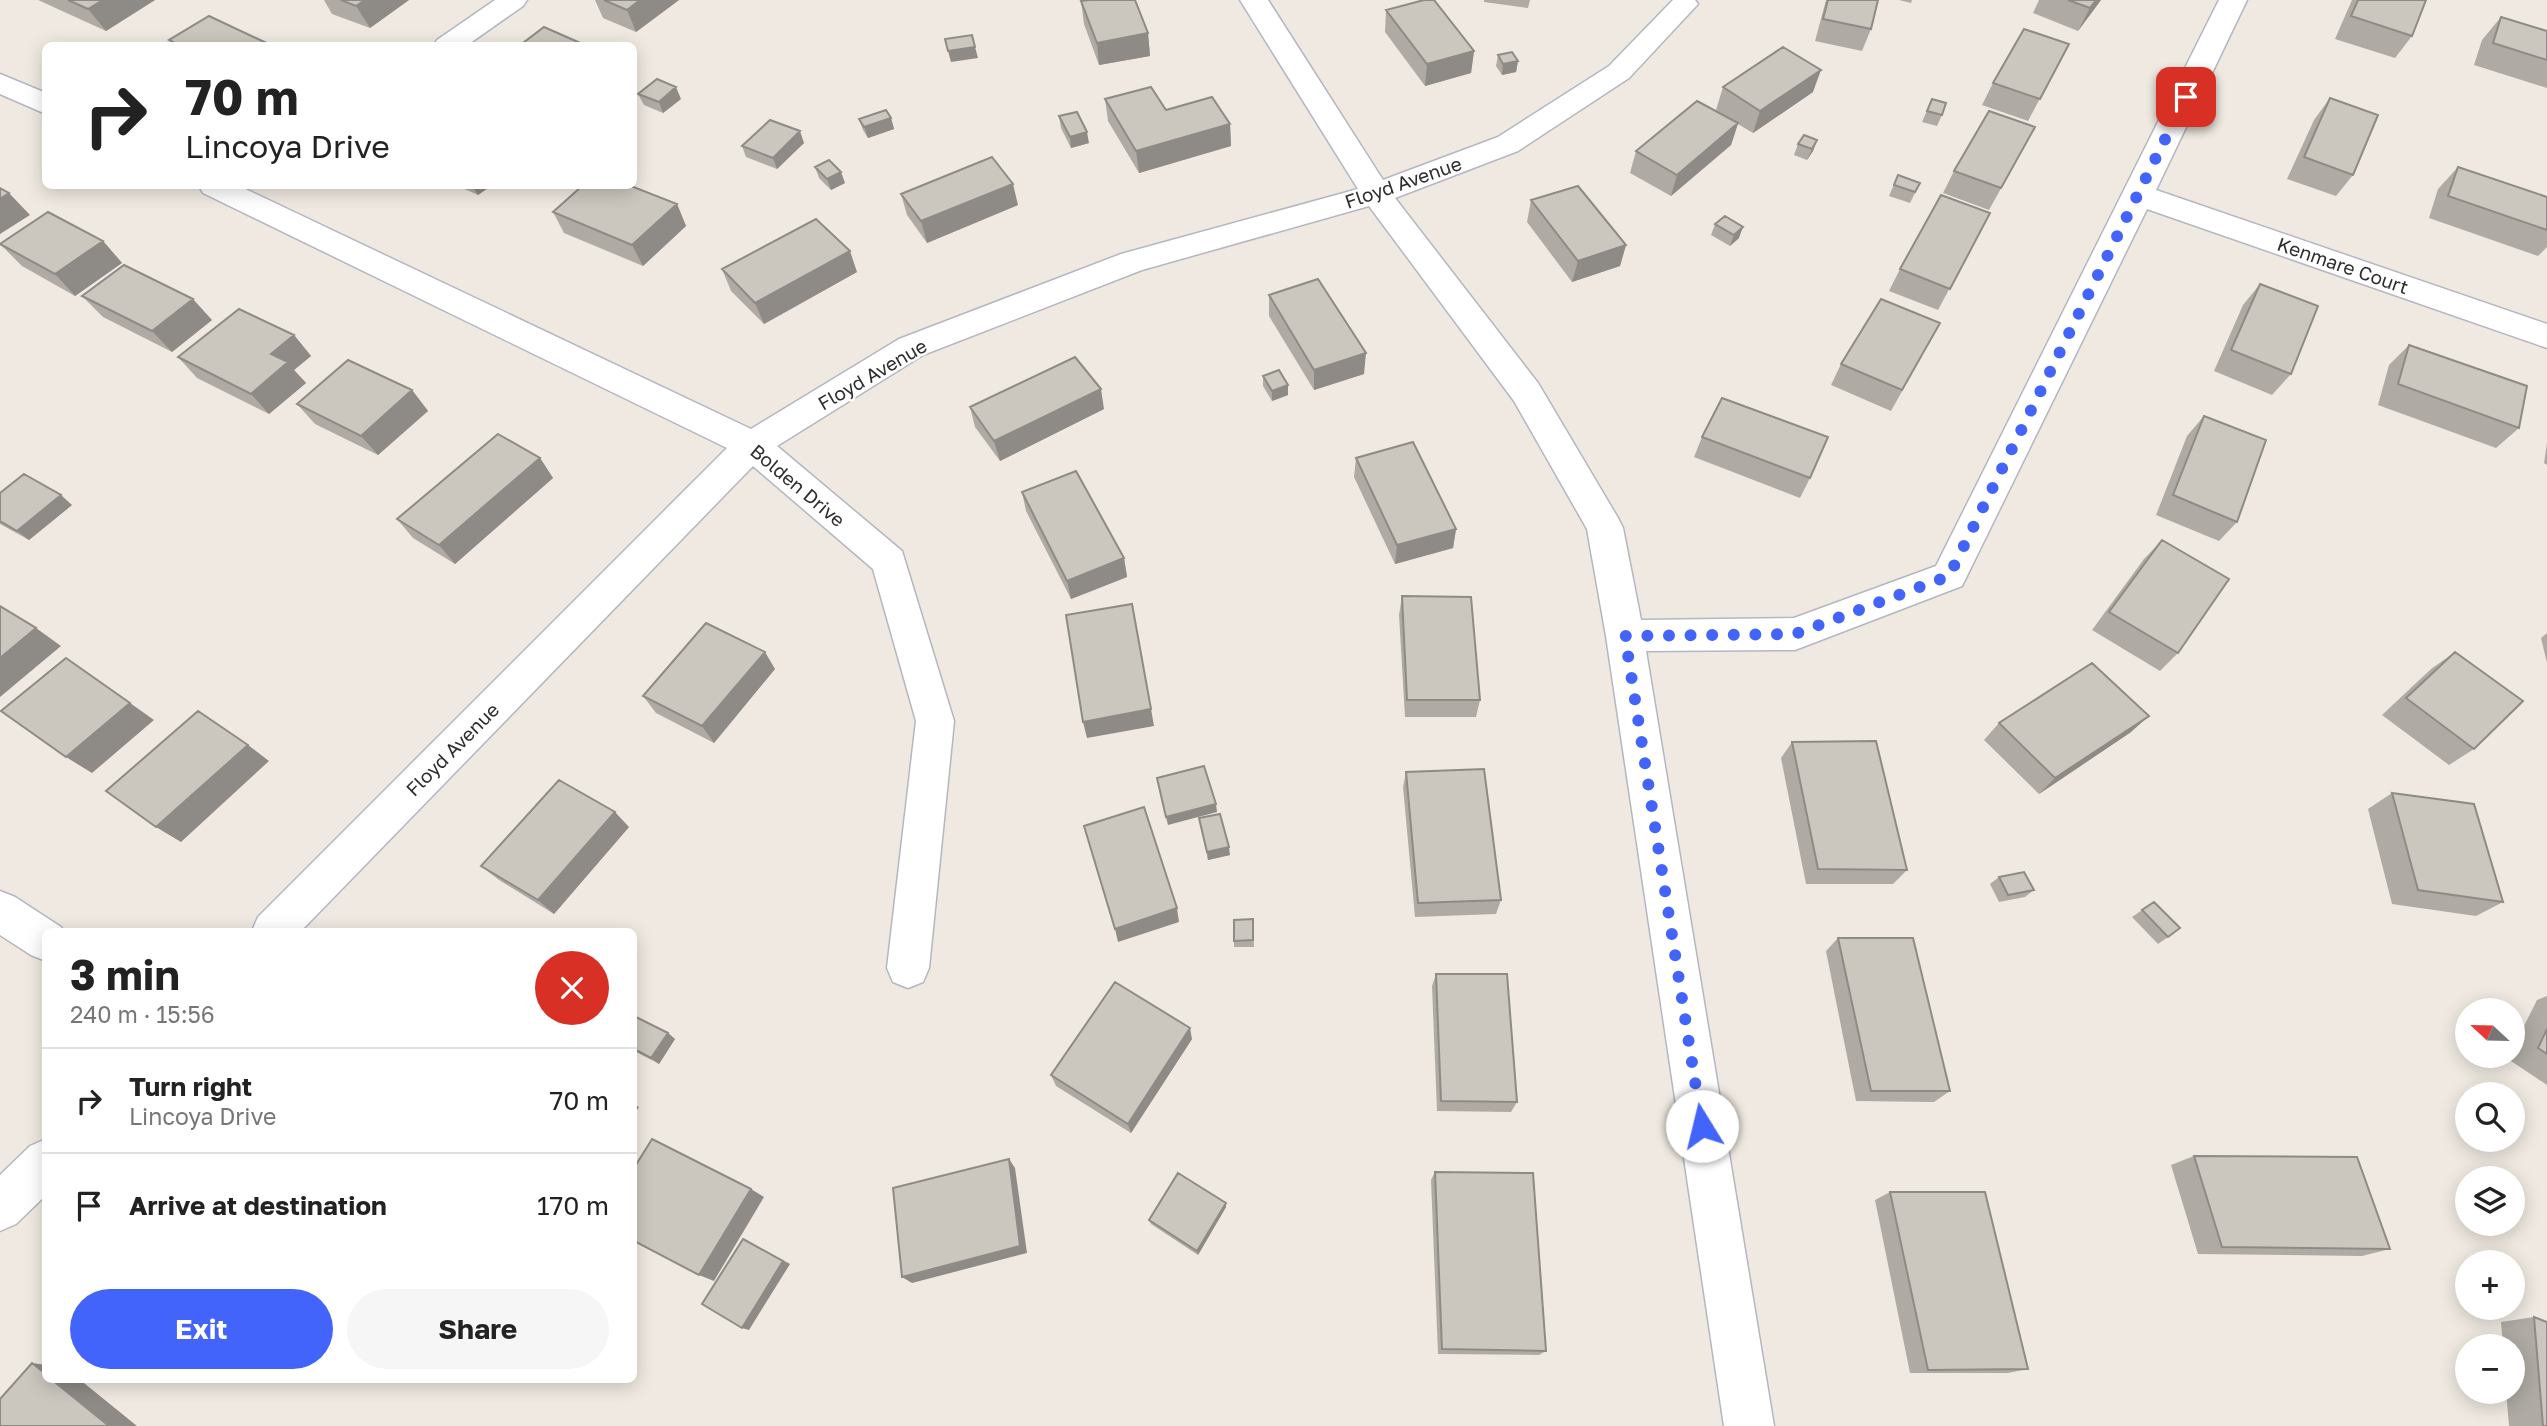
<!DOCTYPE html>
<meta charset="utf-8">
<style>
body{margin:0;font-family:"Golos Text",sans-serif;background:#f6f6f6;color:#222;height:100vh;display:flex;flex-direction:column;font-size:26px;white-space:nowrap}
*{box-sizing:border-box;margin:0}
p{font-size:23px;color:#767676}
.icon{flex:none;width:38px;height:38px;fill:none;stroke:currentColor;stroke-width:2;stroke-linecap:round;stroke-linejoin:round}
.map{position:relative;flex:1;overflow:hidden}
.side{position:absolute;left:42px;top:928px;width:595px;height:455px;display:flex;flex-direction:column;background:#fff;border-radius:10px;box-shadow:0 4px 18px #0003}
.side>*{flex:none}
.guide{position:absolute;left:42px;top:42px;width:595px;height:147px;border-radius:10px;box-shadow:0 4px 18px #0003;background:#fff;color:#222;overflow:hidden}
.needle{width:46px;rotate:292deg}
.buttons{position:absolute;left:2455px;top:998px;display:grid;gap:14px}
.buttons a{display:grid;place-items:center;width:70px;height:70px;border-radius:50%;background:#fff;box-shadow:0 4px 18px #0003;font-size:35px}
.pin{position:absolute;display:grid;place-items:center;width:60px;height:60px;color:#fff;margin:-30px;border-radius:14px;box-shadow:0 4px 10px #0006}
.me{position:absolute;width:77px;margin:-38px;rotate:351deg;stroke-linejoin:round;filter:drop-shadow(0 0 5px #0008)}
.turn{display:flex;align-items:center;gap:24px;height:147px;padding:0 28px;font-size:32px}
.turn .icon{width:91px;height:91px;stroke-width:2.5}
.turn b{display:block;font-size:49px;line-height:60px}
.round{display:grid;place-items:center;flex:none;width:74px;height:74px;border-radius:37px;background:#f6f6f6}
.head{display:flex;align-items:center;justify-content:space-between;height:119px;padding:0 28px}
h1{font-size:42px;font-weight:700;line-height:52px}
.cta{display:flex;gap:14px;margin-top:auto;padding:14px 28px}
.cta a{flex:1;height:80px;border-radius:42px;background:#4264fb;color:#fff;font-size:28px;font-weight:700;line-height:80px;text-align:center}
.cta a+a{background:#f6f6f6;color:#222}
ul{padding:0;list-style:none}
li{display:flex;align-items:center;gap:21px;height:105px;padding:0 28px;border-top:2px solid #e0e0e0}
li div{flex:1}
li b{display:block;font-size:26px}
li em{font-style:normal}
.map>svg:first-child{display:block}
.lines{fill:none;stroke-linecap:round;stroke-linejoin:round}
.minor-casing{stroke:#b4b7c1;stroke-width:3}
.minor{fill:#fff;fill-rule:evenodd}
.wall{fill:#afaba4}
.shaded-wall{fill:#8e8b86}
.building{fill:#cbc7bf;stroke:#8e8b86;stroke-width:2}
.route{stroke:#4264fb;stroke-width:12;stroke-dasharray:0 21.6}
.labels{text-anchor:middle;dominant-baseline:central;stroke-width:5;stroke-linejoin:round;paint-order:stroke}
.street-label{font-size:19px;fill:#2e2e2e;stroke:#fff}
</style>
<div class="map">
<svg width="2547" height="1426" viewBox="0 0 2547 1426">
<rect width="100%" height="100%" fill="#efe9e1"/>
<g class="lines">
<defs>
<path id="minor" d="M495 0H527L523 6 466 46H433L437 40Z
M1240 0H1268L1383 180 1498 137 1609 66 1673 0H1695L1698 4 1629 78 1518 151 1395 198 1538 383 1618 518 1623 528 1641 620 1794 618 1936 566 2219 0H2247L2156 190 2547 324V348L2147 209 1962 586 1795 650 1646 651 1774 1426H1724L1606 636 1587 529 1514 401 1369 206 1142 270 923 355 777 446 902 551 954 721 929 968 923 982 908 988 893 982 887 968 916 721 873 569 753 466 301 931H252L258 917 727 448 203 193 199 186H239L751 429 899 339 1121 254 1358 189Z
M0 74 46 93V114L0 94Z
M0 891 15 897 61 927 63 931H46V961L31 955 0 935Z
M46 1139V1195L16 1224 0 1231V1175L30 1146Z"/>
</defs>
<use href="#minor" class="minor-casing"/>
<use href="#minor" class="minor"/>
</g>
<path class="wall" d="M38 0H155L106 31Z
M324 0H409L370 28 332 14Z
M595 0H679L636 32 603 18Z
M1484 0H1530L1528 8 1484 2Z
M1826 0H1878L1871 29 1862 51 1815 41Z
M1899 0H1912L1911 3Z
M2039 0H2101L2078 31 2033 13Z
M2352 0H2426L2412 36 2395 58 2335 39Z
M1081 1 1148 33 1150 56 1099 65 1084 24Z
M1386 10 1474 51 1471 73 1425 86 1385 32Z
M2501 17 2547 31V88L2474 65 2482 40Z
M2069 44 2028 121 1982 105 1993 83Z
M1498 55 1518 61 1516 72 1502 75 1496 66Z
M1723 87 1813 92 1753 133 1738 124 1731 145 1671 196 1630 173 1636 151 1733 121 1716 110Z
M638 94 681 99 663 113 644 105Z
M2330 98 2353 175 2336 196 2287 179 2314 120Z
M1105 99 1166 110 1230 124 1231 146 1139 173 1108 121Z
M1932 99 1942 115 1937 126 1922 122Z
M1059 116 1089 143 1071 148 1061 128Z
M891 118 894 129 868 138 863 130 859 119Z
M2035 127 1989 210 1943 193 1954 171Z
M1817 140 1813 151 1807 160 1794 155 1798 144Z
M804 143 777 169 746 157 742 146Z
M815 167 845 183 831 190 819 178Z
M2458 167 2547 197V247L2538 256 2429 218 2438 189Z
M1898 175 1920 183 1910 203 1889 196Z
M458 186H491L478 195Z
M901 194 1018 205 927 243 907 215Z
M1531 200 1626 245 1620 266 1572 282 1527 222Z
M677 204 686 226 643 266 564 233 553 212Z
M1990 213 1938 310 1889 291 1900 269Z
M1715 224 1739 238 1730 246 1711 235Z
M103 241 122 263 75 296 22 266 0 244Z
M722 269 857 272 764 324 731 291Z
M2260 284 2291 374 2272 395 2214 371 2243 305Z
M1269 295 1364 374 1314 390 1269 316Z
M82 296 212 320 172 352 103 317Z
M1940 323 1891 411 1831 385 1841 364Z
M294 335 311 356 294 370 306 383 269 414 197 378 178 357Z
M2409 345 2519 428 2496 448 2378 405 2389 365Z
M1263 376 1288 385V395L1272 401 1263 386Z
M412 390 428 411 378 455 315 424 297 404Z
M970 407 1104 409 1000 461 975 427Z
M2204 416 2237 522 2219 541 2156 515 2187 436Z
M1702 437 1810 478 1800 498 1694 457Z
M2547 443V465L2544 463Z
M540 458 553 478 455 564 413 538 397 519Z
M1356 458 1456 529 1453 548 1395 564 1354 477Z
M1022 492 1124 558 1127 577 1071 599 1026 511Z
M0 493 72 505 29 540 0 524Z
M2162 540 2178 653 2160 671 2092 630 2144 559Z
M1402 596 1480 700 1476 717H1405L1399 615Z
M2547 633V663L2541 638Z
M2455 652 2474 749 2449 765 2382 715 2431 669Z
M775 669 714 743 656 713 643 696Z
M1999 723 2131 732 2039 794 1984 740Z
M1792 742 1907 870 1893 884H1806L1781 758Z
M1406 772 1501 900 1496 914 1415 917 1403 787Z
M2392 793 2503 902 2476 916 2392 904 2368 809Z
M1199 818 1230 855 1208 860Z
M629 827 554 914 499 880 481 866Z
M1999 877 2034 890 2025 897 1999 902 1990 884Z
M2154 902 2168 937 2158 944 2132 917Z
M1253 919 1254 947H1234V941Z
M1838 938 1950 1091 1934 1102 1856 1101 1826 951Z
M1436 974 1517 1102 1511 1112 1437 1111 1432 986Z
M2547 996V1085L2508 1059 2509 1055H2513V1048L2537 1000Z
M634 1016 668 1033 675 1039 659 1064 634 1051Z
M1192 1039 1131 1133 1056 1086 1051 1075Z
M2194 1156 2390 1249 2362 1256 2198 1254 2171 1165Z
M1435 1172 1546 1351 1539 1355 1438 1354 1431 1180Z
M1890 1192 2028 1369 2008 1373H1910L1875 1200Z
M1226 1203V1207L1198 1255 1151 1224 1149 1220Z
M2534 1317 2547 1426H2509L2506 1391H2513V1346H2503L2501 1322Z"/>
<path class="shaded-wall" d="M103 0H155L106 31 88 9Z
M365 0H409L370 28 356 6Z
M640 0H679L636 32 627 10Z
M2096 0H2101L2078 31 2090 8Z
M1148 33 1150 56 1099 65 1097 43Z
M975 47 978 58 951 62 948 51Z
M1474 51 1471 73 1425 86 1427 64Z
M1518 61 1516 72 1502 75 1503 64Z
M1821 70 1813 92 1753 133 1760 111Z
M676 87 681 99 663 113 659 102Z
M891 118 894 129 868 138 864 127Z
M1738 123 1731 145 1671 196 1677 175Z
M1230 124 1231 146 1139 173 1136 151Z
M800 131 804 143 777 169 773 158Z
M1087 132 1089 143 1071 148 1070 137Z
M1817 140 1813 151 1807 160 1812 149Z
M841 172 845 183 831 190 827 179Z
M1013 184 1018 205 927 243 921 221Z
M472 186H491L478 195Z
M9 193 30 215 0 234V199Z
M677 204 686 226 643 266 632 245Z
M1743 227 1739 238 1730 246 1734 235Z
M103 241 122 263 75 296 55 274Z
M1626 245 1620 266 1572 282 1578 261Z
M850 251 857 272 764 324 755 303Z
M193 299 212 320 172 352 152 331Z
M294 335 311 356 294 370 306 383 269 414 251 394 271 354Z
M1366 353 1364 374 1314 390V370Z
M1288 385V395L1272 401V391Z
M1101 389 1104 409 1000 461 994 441Z
M412 390 428 411 378 455 361 436Z
M540 458 553 478 455 564 439 545Z
M61 495 72 505 29 540 17 531Z
M1456 529 1453 548 1395 564 1397 545Z
M1124 558 1127 577 1071 599 1067 581Z
M36 628 61 646 0 697V658Z
M765 652 775 669 714 743 702 726Z
M130 703 154 720 92 773 66 757Z
M1151 709 1154 726 1087 738 1083 722Z
M2149 716 2131 732 2039 794 2055 778Z
M248 745 269 761 181 842 156 827Z
M1216 804 1217 812 1168 825 1166 817Z
M615 812 629 827 554 914 538 900Z
M1229 847 1230 855 1208 860 1207 852Z
M1177 908 1179 922 1118 942 1115 929Z
M1190 1028 1192 1039 1131 1133 1128 1124Z
M668 1033 675 1039 659 1064 651 1058Z
M634 1104 639 1107 634 1115Z
M1009 1159 1015 1168 1027 1253 912 1283 902 1277Z
M751 1189 764 1197 714 1281 699 1275Z
M1226 1203V1207L1198 1255 1197 1251Z
M743 1239 790 1264 749 1330 742 1328Z
M32 1363 46 1365V1374Z
M51 1379H79L137 1426H109Z"/>
<path class="building" d="M68 0H103L88 9Z
M341 0H365L356 6Z
M604 0H640L627 10Z
M1089 0H1135L1148 33 1097 43 1081 1Z
M1424 0H1434L1474 51 1427 64 1386 10Z
M1828 0H1878L1871 29 1823 19Z
M2068 0H2096L2090 8Z
M2358 0H2426L2412 36 2351 16Z
M209 16 273 46H180L169 40Z
M2501 17 2547 31V60L2493 43Z
M544 27 587 46H519Z
M2024 29 2069 44 2040 99 1993 83Z
M972 35 975 47 948 51 945 39Z
M1783 47 1821 70 1760 111 1723 87Z
M1512 52 1518 61 1503 64 1498 55Z
M657 79 676 87 659 102 638 94Z
M1151 87 1166 110 1212 97 1230 124 1136 151 1105 99Z
M2330 98 2378 115 2353 175 2304 157Z
M1932 99 1946 103 1942 115 1927 111Z
M1697 101 1738 123 1677 175 1636 151Z
M886 110 891 118 864 127 859 119Z
M1989 111 2035 127 2001 188 1954 171Z
M1077 112 1087 132 1070 137 1059 116Z
M770 120 800 131 773 158 742 146Z
M1804 135 1817 140 1812 149 1798 144Z
M992 157 1013 184 921 221 901 194Z
M829 160 841 172 827 179 815 167Z
M2458 167 2547 197V230L2448 196Z
M1898 175 1920 183 1915 192 1894 185Z
M582 186H631L677 204 632 245 553 212Z
M1578 186 1626 245 1578 261 1531 200Z
M0 188 9 193 0 199Z
M1941 195 1990 213 1950 289 1900 269Z
M48 212 103 241 55 274 0 244Z
M1725 216 1743 227 1734 235 1715 224Z
M816 219 850 251 755 303 722 269Z
M124 265 193 299 152 331 82 296Z
M1318 279 1366 353 1314 370 1269 295Z
M2260 284 2318 306 2291 374 2231 350Z
M1881 299 1940 323 1902 390 1841 364Z
M239 309 294 335 271 354 288 362 251 394 178 357Z
M2409 345 2527 386 2519 428 2398 384Z
M1075 357 1101 389 994 441 970 407Z
M348 360 412 390 361 436 297 404Z
M1279 370 1288 385 1272 391 1263 376Z
M1722 398 1828 437 1810 478 1702 437Z
M2204 416 2266 440 2237 522 2173 495Z
M498 434 540 458 439 545 397 519Z
M1413 442 1456 529 1397 545 1356 458Z
M1076 471 1124 558 1067 581 1022 492Z
M24 474 61 495 17 531 0 521V493Z
M2162 540 2229 579 2178 653 2109 612Z
M1402 596 1471 597 1480 700H1407Z
M1132 604 1151 709 1083 722 1066 615Z
M0 606 36 628 0 658Z
M706 623 765 652 702 726 643 696Z
M2455 652 2523 701 2474 749 2406 698Z
M66 658 130 703 66 757 1 711Z
M2092 663 2149 716 2055 778 1999 723Z
M198 711 248 745 156 827 106 791Z
M1876 741 1907 870 1818 869 1792 742Z
M1204 766 1216 804 1166 817 1157 778Z
M1484 769 1501 900 1418 903 1406 772Z
M559 780 615 812 538 900 481 866Z
M2392 793 2474 804 2503 902 2418 890Z
M1144 807 1177 908 1115 929 1084 826Z
M1220 814 1229 847 1207 852 1199 818Z
M2024 872 2034 890 2008 895 1999 877Z
M2154 902 2180 928 2168 937 2142 910Z
M1253 919V940L1234 941V920Z
M1838 938H1913L1950 1091H1871Z
M1436 974H1507L1517 1102 1441 1101Z
M1115 982 1190 1028 1128 1124 1051 1075Z
M634 1016 668 1033 651 1058 634 1049Z
M2547 1029V1054L2538 1048Z
M652 1139 751 1189 699 1275 634 1241V1168Z
M2194 1156 2357 1157 2390 1249 2222 1247Z
M1009 1159 1020 1246 902 1277 893 1188Z
M1435 1172 1533 1173 1546 1351 1442 1349Z
M1178 1173 1226 1203 1197 1251 1149 1220Z
M1890 1192H1985L2028 1369 1928 1370Z
M743 1239 783 1261 742 1328 702 1304Z
M2534 1317 2547 1322V1426H2543Z
M32 1363 46 1374V1379H51L109 1426H0V1399Z"/>
<g class="lines">
<path class="route" d="M1702 1126 1625 636 1795 634 1949 576 2186 97"/>
</g>
<g class="labels">
<g class="street-label">
<text transform="translate(1403 182) rotate(-19)">Floyd Avenue</text>
<text transform="translate(2343 265) rotate(19)">Kenmare Court</text>
<text transform="translate(872 374) rotate(-30)">Floyd Avenue</text>
<text transform="translate(798 485) rotate(40)">Bolden Drive</text>
<text transform="translate(452 749) rotate(-45)">Floyd Avenue</text>
</g>
</g>
</svg>
<div class="buttons">
<a><svg class="needle" viewBox="-14 -14 28 28"><path d="M0-13l5 13h-10z" fill="#e53935"/><path d="M0 13l5-13h-10z" fill="#767676"/></svg></a>
<a><svg class="icon" aria-label="search" viewBox="0 0 24 24"><circle cx="10" cy="10" r="6"/><path d="M15 15l6 6"/></svg></a>
<a><svg class="icon" aria-label="layers" viewBox="0 0 24 24"><path d="M12 4l9 5-9 5-9-5zM3 14l9 5 9-5"/></svg></a>
<a>+</a>
<a>−</a>
</div>
<div class="pin" style="left:2186px;top:97px;background:#d93025"><svg class="icon" aria-label="arrive" viewBox="0 0 24 24"><path d="M6 21V4h12l-3 4 3 4H6"/></svg></div>
<svg class="me" style="left:1702px;top:1126px" viewBox="-20 -20 40 40"><circle r="19" fill="#fff"/><path d="M0-13L10 11 0 6-10 11z" fill="#4264fb"/></svg>
<div class="guide">
<div class="turn"><svg class="icon" aria-label="right" viewBox="0 0 24 24"><path d="M7 20v-9h11M14 6l5 5-5 5"/></svg><div><b>70 m</b>Lincoya Drive</div></div>
</div>
<section class="side">
<div class="head"><div><h1>3 min</h1><p>240 m · 15:56</p></div><a class="round" style="background:#d93025;color:#fff"><svg class="icon" aria-label="close" viewBox="0 0 24 24"><path d="M6 6l12 12M18 6L6 18"/></svg></a></div>
<ul>
<li><svg class="icon" aria-label="right" viewBox="0 0 24 24"><path d="M7 20v-9h11M14 6l5 5-5 5"/></svg><div><b>Turn right</b><p>Lincoya Drive</p></div><em>70 m</em></li>
<li><svg class="icon" aria-label="arrive" viewBox="0 0 24 24"><path d="M6 21V4h12l-3 4 3 4H6"/></svg><div><b>Arrive at destination</b></div><em>170 m</em></li>
</ul>
<div class="cta"><a>Exit</a><a>Share</a></div>
</section>
</div>
